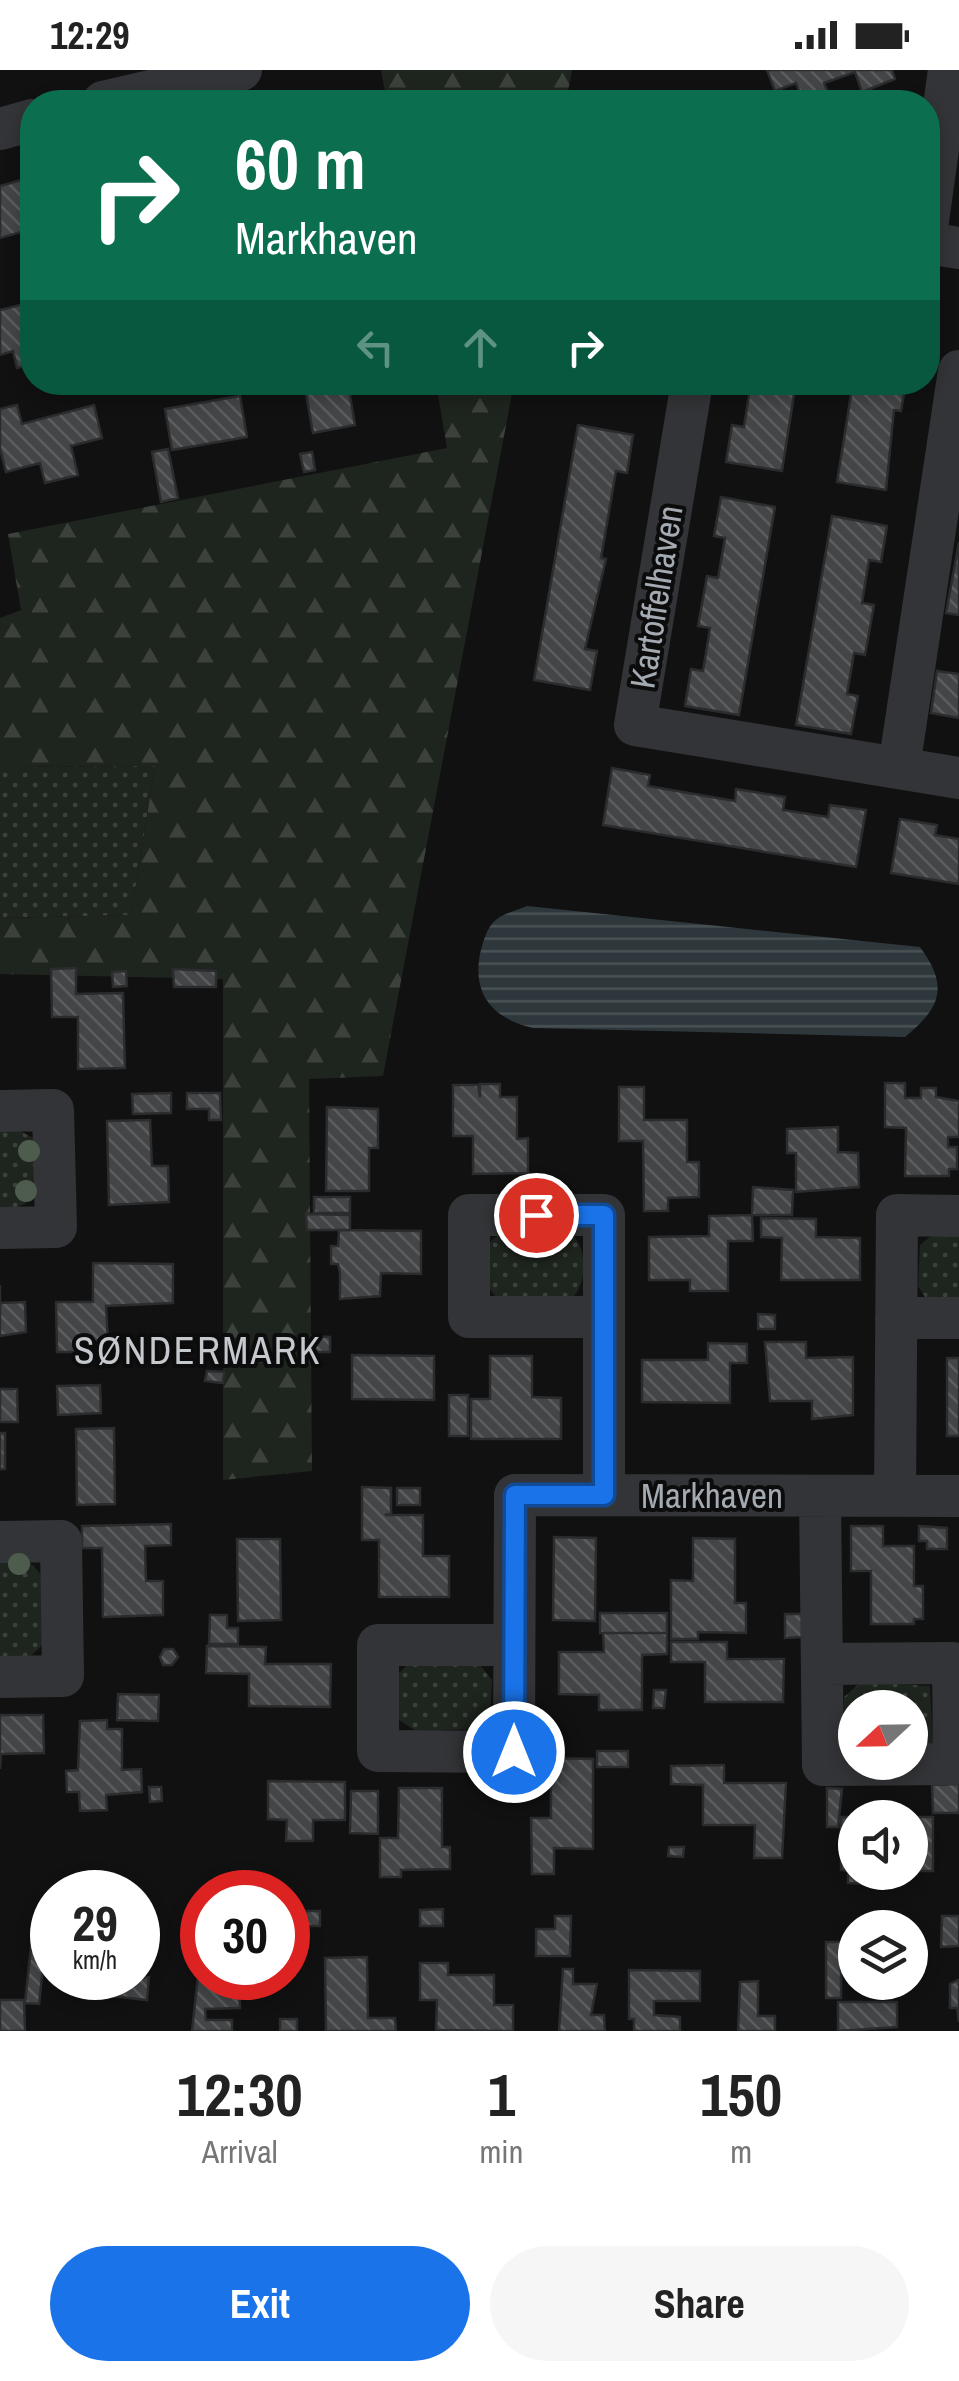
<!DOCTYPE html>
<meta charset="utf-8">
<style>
body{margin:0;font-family:"Archivo Narrow",sans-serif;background:#f6f6f6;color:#222;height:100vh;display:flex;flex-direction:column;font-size:38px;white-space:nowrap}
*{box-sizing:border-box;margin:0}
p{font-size:32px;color:#767676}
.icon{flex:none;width:55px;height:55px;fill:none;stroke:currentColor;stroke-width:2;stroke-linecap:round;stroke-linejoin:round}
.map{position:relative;height:1961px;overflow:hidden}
.side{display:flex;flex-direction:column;background:#fff;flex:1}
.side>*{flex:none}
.banner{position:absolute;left:20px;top:20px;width:920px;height:305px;border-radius:40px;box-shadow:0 5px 15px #0003;background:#0b6e4f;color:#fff;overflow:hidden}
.needle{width:65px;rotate:248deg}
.buttons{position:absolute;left:838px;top:1620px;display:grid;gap:20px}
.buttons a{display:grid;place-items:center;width:90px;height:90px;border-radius:50%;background:#fff;box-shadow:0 5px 15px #0003;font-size:50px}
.speed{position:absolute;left:30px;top:1800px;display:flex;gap:20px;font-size:50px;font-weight:700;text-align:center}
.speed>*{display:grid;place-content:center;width:130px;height:130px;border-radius:50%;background:#fff;box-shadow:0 5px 15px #0003;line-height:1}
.speed small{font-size:25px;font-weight:400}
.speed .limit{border:15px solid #d22;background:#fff;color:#111}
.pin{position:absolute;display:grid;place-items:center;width:85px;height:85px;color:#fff;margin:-42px;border:5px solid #fff;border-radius:50%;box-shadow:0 2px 10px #0007}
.me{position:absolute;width:110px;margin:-55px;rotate:0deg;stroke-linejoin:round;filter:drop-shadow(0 0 8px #0008)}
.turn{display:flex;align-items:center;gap:35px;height:210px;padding:0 50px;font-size:45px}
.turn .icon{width:130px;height:130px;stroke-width:2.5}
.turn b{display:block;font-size:70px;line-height:85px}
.lanes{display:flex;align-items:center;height:95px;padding:0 50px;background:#0003;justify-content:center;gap:50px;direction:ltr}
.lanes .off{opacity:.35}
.eta{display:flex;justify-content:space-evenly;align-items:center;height:170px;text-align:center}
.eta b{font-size:60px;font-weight:700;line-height:70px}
.cta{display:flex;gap:20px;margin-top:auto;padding:20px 50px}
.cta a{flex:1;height:115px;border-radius:60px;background:#1a73e8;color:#fff;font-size:40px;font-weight:700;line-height:115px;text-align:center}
.cta a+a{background:#f6f6f6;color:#222}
.status{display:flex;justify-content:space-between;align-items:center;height:70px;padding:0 50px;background:#fff;direction:ltr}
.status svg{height:28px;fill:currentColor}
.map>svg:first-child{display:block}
.grass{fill:url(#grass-dots)}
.forest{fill:url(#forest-firs)}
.water{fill:url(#water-rules)}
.building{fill:url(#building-back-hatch);stroke:#2b2c2e;stroke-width:2.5}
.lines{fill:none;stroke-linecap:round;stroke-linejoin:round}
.minor{stroke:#333437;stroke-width:42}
.tree{fill:#4e5c4d}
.route-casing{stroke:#114b97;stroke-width:25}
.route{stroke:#1a73e8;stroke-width:18}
.labels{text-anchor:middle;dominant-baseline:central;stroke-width:8;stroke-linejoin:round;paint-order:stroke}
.street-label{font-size:35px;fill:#a4aab1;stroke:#0c0c0d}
.neighbourhood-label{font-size:38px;letter-spacing:2.5px;fill:#c5c9ce;stroke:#0c0c0d}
</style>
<div class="status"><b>12:29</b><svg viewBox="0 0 49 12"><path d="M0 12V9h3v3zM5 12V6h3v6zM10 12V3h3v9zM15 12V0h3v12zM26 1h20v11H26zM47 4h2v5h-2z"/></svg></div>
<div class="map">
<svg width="959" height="1961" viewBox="0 0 959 1961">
<defs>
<pattern id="grass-dots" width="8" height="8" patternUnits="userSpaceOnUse" patternTransform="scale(2.5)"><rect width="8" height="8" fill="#1e241e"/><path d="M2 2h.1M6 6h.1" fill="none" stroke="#3c413c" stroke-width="1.8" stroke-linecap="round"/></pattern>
<pattern id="forest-firs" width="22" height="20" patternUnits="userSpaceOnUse" patternTransform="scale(2.5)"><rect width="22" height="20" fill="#1e241e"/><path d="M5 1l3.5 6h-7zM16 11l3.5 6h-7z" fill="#3c413c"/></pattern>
<pattern id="water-rules" width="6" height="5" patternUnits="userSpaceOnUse" patternTransform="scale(2.5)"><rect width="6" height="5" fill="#2e373b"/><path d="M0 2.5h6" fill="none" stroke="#495155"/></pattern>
<pattern id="building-back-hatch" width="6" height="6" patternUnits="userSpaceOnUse" patternTransform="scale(2.5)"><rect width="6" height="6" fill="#434547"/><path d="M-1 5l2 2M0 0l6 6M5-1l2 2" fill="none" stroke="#5b5d5f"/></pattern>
</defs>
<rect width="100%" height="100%" fill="#111112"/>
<path class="grass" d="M155 696 131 845 0 848V697Z
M0 1050 33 1068 37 1120 25 1134 0 1143Z
M500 1163 574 1166C587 1181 587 1214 572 1228L496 1227 490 1219V1172Z
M959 1165V1233L927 1230 918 1216 920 1175 931 1166Z
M0 1484 27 1489 47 1511V1571L25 1591 0 1595Z
M480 1595 492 1610 490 1649 482 1659 416 1661 399 1650V1603L406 1596Z
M861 1612 930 1616 933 1674 910 1680V1638H855L852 1676 843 1663 844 1627Z"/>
<path class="forest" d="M381 0H572L566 32H387Z
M436 313H514L383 1006 309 1009 312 1401 223 1410V909L0 904V848L131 845 155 696 0 697V548L21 540 8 464 447 378Z"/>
<path class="water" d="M527 836 920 877C949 916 941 938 905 967L533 958C494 949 472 925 480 884 483 872 487 856 497 849 505 843 518 840 527 836Z"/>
<path class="building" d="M767 0H892L895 9 862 22 855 2 824 13 832 32H803L796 13 775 21Z
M32 107V159L0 168V116Z
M32 232V294L17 298 13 281 0 285V240Z
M304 312H370L371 316 349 320 355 355 313 363Z
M751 312H796L782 401 726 392 732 355 744 357Z
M853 312H906L901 341 894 340 886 420 837 412Z
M240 326 247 367 172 380 165 339Z
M17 335 22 354 94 335 102 368 71 376 78 405 45 413 40 393 6 402 0 378V339Z
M578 355 633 365 627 403 616 401 601 488 606 489 585 579 597 581 590 620 534 610Z
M168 379 178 428 161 432 152 382Z
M312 382 315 400 304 402 300 384Z
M721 427 775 437 739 645 685 636 691 599 703 601 710 558 698 556 707 506 718 508 725 468 714 466Z
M832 446 887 456 881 492 869 490 862 533 874 535 865 585 854 583 847 624 858 626 851 664 796 655Z
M959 472V545L946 543Z
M937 601 959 604V648L931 643Z
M612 698 650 705 648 716 735 731 736 719 785 727 783 740 828 747 830 735 866 740 856 797 603 755Z
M900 749 937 755 935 765 959 769V814L891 803Z
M76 898V924L123 923 125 998 78 999V947H52L51 899Z
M173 899 216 901V917H174Z
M126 901 127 916 113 917 112 902Z
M885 1013H905V1028H921V1018H936V1027L959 1031V1067H948V1077H957V1099H949V1106H905L906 1058 885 1057Z
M480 1014H500V1027H517V1069L528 1068V1103L473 1104V1066H453V1015H478L480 1027Z
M619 1017H644V1050H687V1092H699V1127L668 1128V1141H644L643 1071H619Z
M171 1023V1043L133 1044 132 1024Z
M187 1023H220L221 1050H209V1039H187Z
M327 1037 378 1039V1078H369V1121H326Z
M150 1050 152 1096H168L169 1132 109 1135 107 1051Z
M838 1057V1082L858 1083 859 1117 796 1122V1083H787V1059Z
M753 1117 793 1120 792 1145H752Z
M314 1127H350V1143H314Z
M306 1144 350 1145V1160H307Z
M752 1145 753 1171H728V1221H690V1210H649V1167L709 1166V1146Z
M761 1148 816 1149V1167L860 1168V1210H781L782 1168 761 1167Z
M339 1160 421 1161V1204L381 1203 380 1226 340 1229V1203L338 1194H331V1176H338Z
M93 1193 173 1194V1233L106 1236 108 1271H85V1282H57L56 1232H93Z
M0 1215V1233L25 1232 26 1262 0 1266Z
M758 1244 775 1245V1259H758Z
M311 1266 330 1267V1282H311Z
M765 1272H806V1288L853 1287V1345L812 1349V1331H770Z
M708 1273 747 1274V1293H730V1333L642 1332V1290H708Z
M352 1285 434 1286V1330L352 1329Z
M490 1286H532V1327L561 1328V1369H471V1329H490Z
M947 1288H959V1366H947Z
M207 1301 224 1302 223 1313 205 1311Z
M100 1315 101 1343 58 1345 57 1316Z
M0 1319H17L18 1352H0Z
M449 1325H468V1366H449Z
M114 1358 115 1434 77 1435 76 1359Z
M0 1363H5V1399H0Z
M362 1417 391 1418V1443L385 1445H423V1486H449V1527H379V1470H362Z
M397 1418H420V1435H397Z
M171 1454V1475L145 1476 146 1511H163V1545L103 1547 102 1478H82V1456Z
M851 1456H883V1476H914V1516H923V1549H914V1554H871V1501H851Z
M919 1456 947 1458V1479H927V1471H919Z
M554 1467 596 1468 595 1551 553 1550Z
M693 1468 735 1469V1533H746V1563L698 1562V1569H671V1510L693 1511Z
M237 1469H280L281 1550 238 1551Z
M600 1543H667V1563H600Z
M785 1544H802L803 1567 785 1568Z
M210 1545H227V1558H238V1574H209Z
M603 1563H667V1584L642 1585V1640H599V1625L559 1624V1582H604Z
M671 1572H727V1589H784L783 1632H705V1592H671Z
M207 1576 266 1577 265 1594H331L330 1637 249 1636V1604L206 1603Z
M164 1579H173L178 1587 172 1595H163L160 1587Z
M654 1620H666L664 1638H653Z
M118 1624 159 1625 158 1651 117 1650Z
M0 1645H43L44 1683 1 1684 0 1699Z
M107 1650V1659H122V1700L141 1699 142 1722 106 1725 107 1740 80 1741 79 1722H67L66 1701 78 1700 80 1651Z
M597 1681H628V1697H597Z
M551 1688 593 1689V1779L554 1778V1804H532L531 1748H551Z
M724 1695V1713H786L782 1788H754L755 1755H703V1715L671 1714V1696Z
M268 1711 345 1712V1750H313V1771H286L287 1750 268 1749Z
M959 1714V1743H933L932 1715Z
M149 1717H161L162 1731 150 1732Z
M399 1718H442V1777H450V1799L401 1800V1807H380V1768H398Z
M827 1718 842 1719 838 1757H827Z
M351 1721H378V1764L350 1763Z
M841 1747H861L855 1748V1802H877V1814L848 1813V1801L841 1800Z
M914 1747H933V1801H910Z
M669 1777H684L683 1787 668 1786Z
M443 1839V1856H420V1840Z
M305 1841H320V1856H305Z
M555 1846H571L570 1886H536V1859H555Z
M942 1846H959V1876L941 1877Z
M34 1849 48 1851 39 1934 25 1933Z
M826 1872H841V1928H826Z
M367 1887 368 1948H395L396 1961H326L325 1888Z
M420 1893H448V1905H494V1935H513V1961L436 1960 437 1930H420Z
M563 1899H573V1914H597L591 1945H604L605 1961H559Z
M629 1900 700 1901V1931H654V1945L680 1947V1961H634V1949H629Z
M198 1906 239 1908 240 1938 205 1939 206 1950H232V1961H192Z
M149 1907 147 1930 84 1923 88 1908Z
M958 1910H959V1952L957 1938H950V1914Z
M758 1911V1946H775V1961H738L740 1912Z
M0 1930H24L25 1961H0Z
M838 1932H897V1957L838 1961Z
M280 1949H297V1961H280Z"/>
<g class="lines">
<path class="minor" d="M103 32 241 0
M0 59 32 50
M928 151 949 0
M928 173 959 178
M692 312 635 655 959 708
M899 697 959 301
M0 1041 53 1040 56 1157 0 1158
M604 1247H469V1145H604V1425
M896 1248H959
M820 1426 823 1695 954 1694 953 1593 822 1594
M895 1426 897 1145 959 1146
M0 1472 61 1471 63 1606 0 1607
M514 1575H378V1681L514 1682 515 1425 959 1426"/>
</g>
<g class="tree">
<circle cx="29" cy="1081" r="11"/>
<circle cx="26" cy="1121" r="11"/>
<circle cx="19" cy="1494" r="11"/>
</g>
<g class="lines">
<defs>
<path id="route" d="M514 1682 515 1425H604V1145H536"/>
</defs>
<use href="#route" class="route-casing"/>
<use href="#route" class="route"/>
</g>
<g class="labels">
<g class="street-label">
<text transform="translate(656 527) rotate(-81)">Kartoffelhaven</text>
<text x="712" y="1425">Markhaven</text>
</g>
<g class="neighbourhood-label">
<text x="198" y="1280">SØNDERMARK</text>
</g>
</g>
</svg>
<div class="buttons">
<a><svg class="needle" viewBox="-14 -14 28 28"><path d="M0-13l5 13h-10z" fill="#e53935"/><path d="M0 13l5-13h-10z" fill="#767676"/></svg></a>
<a><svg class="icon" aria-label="sound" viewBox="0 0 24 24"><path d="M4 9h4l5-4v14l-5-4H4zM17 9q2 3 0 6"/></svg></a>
<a><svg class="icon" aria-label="layers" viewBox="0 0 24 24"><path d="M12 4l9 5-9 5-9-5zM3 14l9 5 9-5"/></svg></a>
</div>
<div class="speed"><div>29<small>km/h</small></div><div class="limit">30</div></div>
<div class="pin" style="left:536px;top:1145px;background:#d93025"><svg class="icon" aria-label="arrive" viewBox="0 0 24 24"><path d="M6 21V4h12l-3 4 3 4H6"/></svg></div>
<svg class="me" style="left:514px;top:1682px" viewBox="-20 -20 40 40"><circle r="17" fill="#1a73e8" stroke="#fff" stroke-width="3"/><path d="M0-11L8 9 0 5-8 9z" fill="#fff"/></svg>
<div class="banner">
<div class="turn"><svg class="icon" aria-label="right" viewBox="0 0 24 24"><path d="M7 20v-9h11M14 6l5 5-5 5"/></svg><div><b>60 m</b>Markhaven</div></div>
<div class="lanes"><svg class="icon off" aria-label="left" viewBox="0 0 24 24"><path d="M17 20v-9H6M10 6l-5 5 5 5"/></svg><svg class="icon off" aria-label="ahead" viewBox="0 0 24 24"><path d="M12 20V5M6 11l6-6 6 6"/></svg><svg class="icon" aria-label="right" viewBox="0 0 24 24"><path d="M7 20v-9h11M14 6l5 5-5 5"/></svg></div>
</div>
</div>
<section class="side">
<div class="eta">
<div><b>12:30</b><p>Arrival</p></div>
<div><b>1</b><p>min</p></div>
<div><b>150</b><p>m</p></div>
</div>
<div class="cta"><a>Exit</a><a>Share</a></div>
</section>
